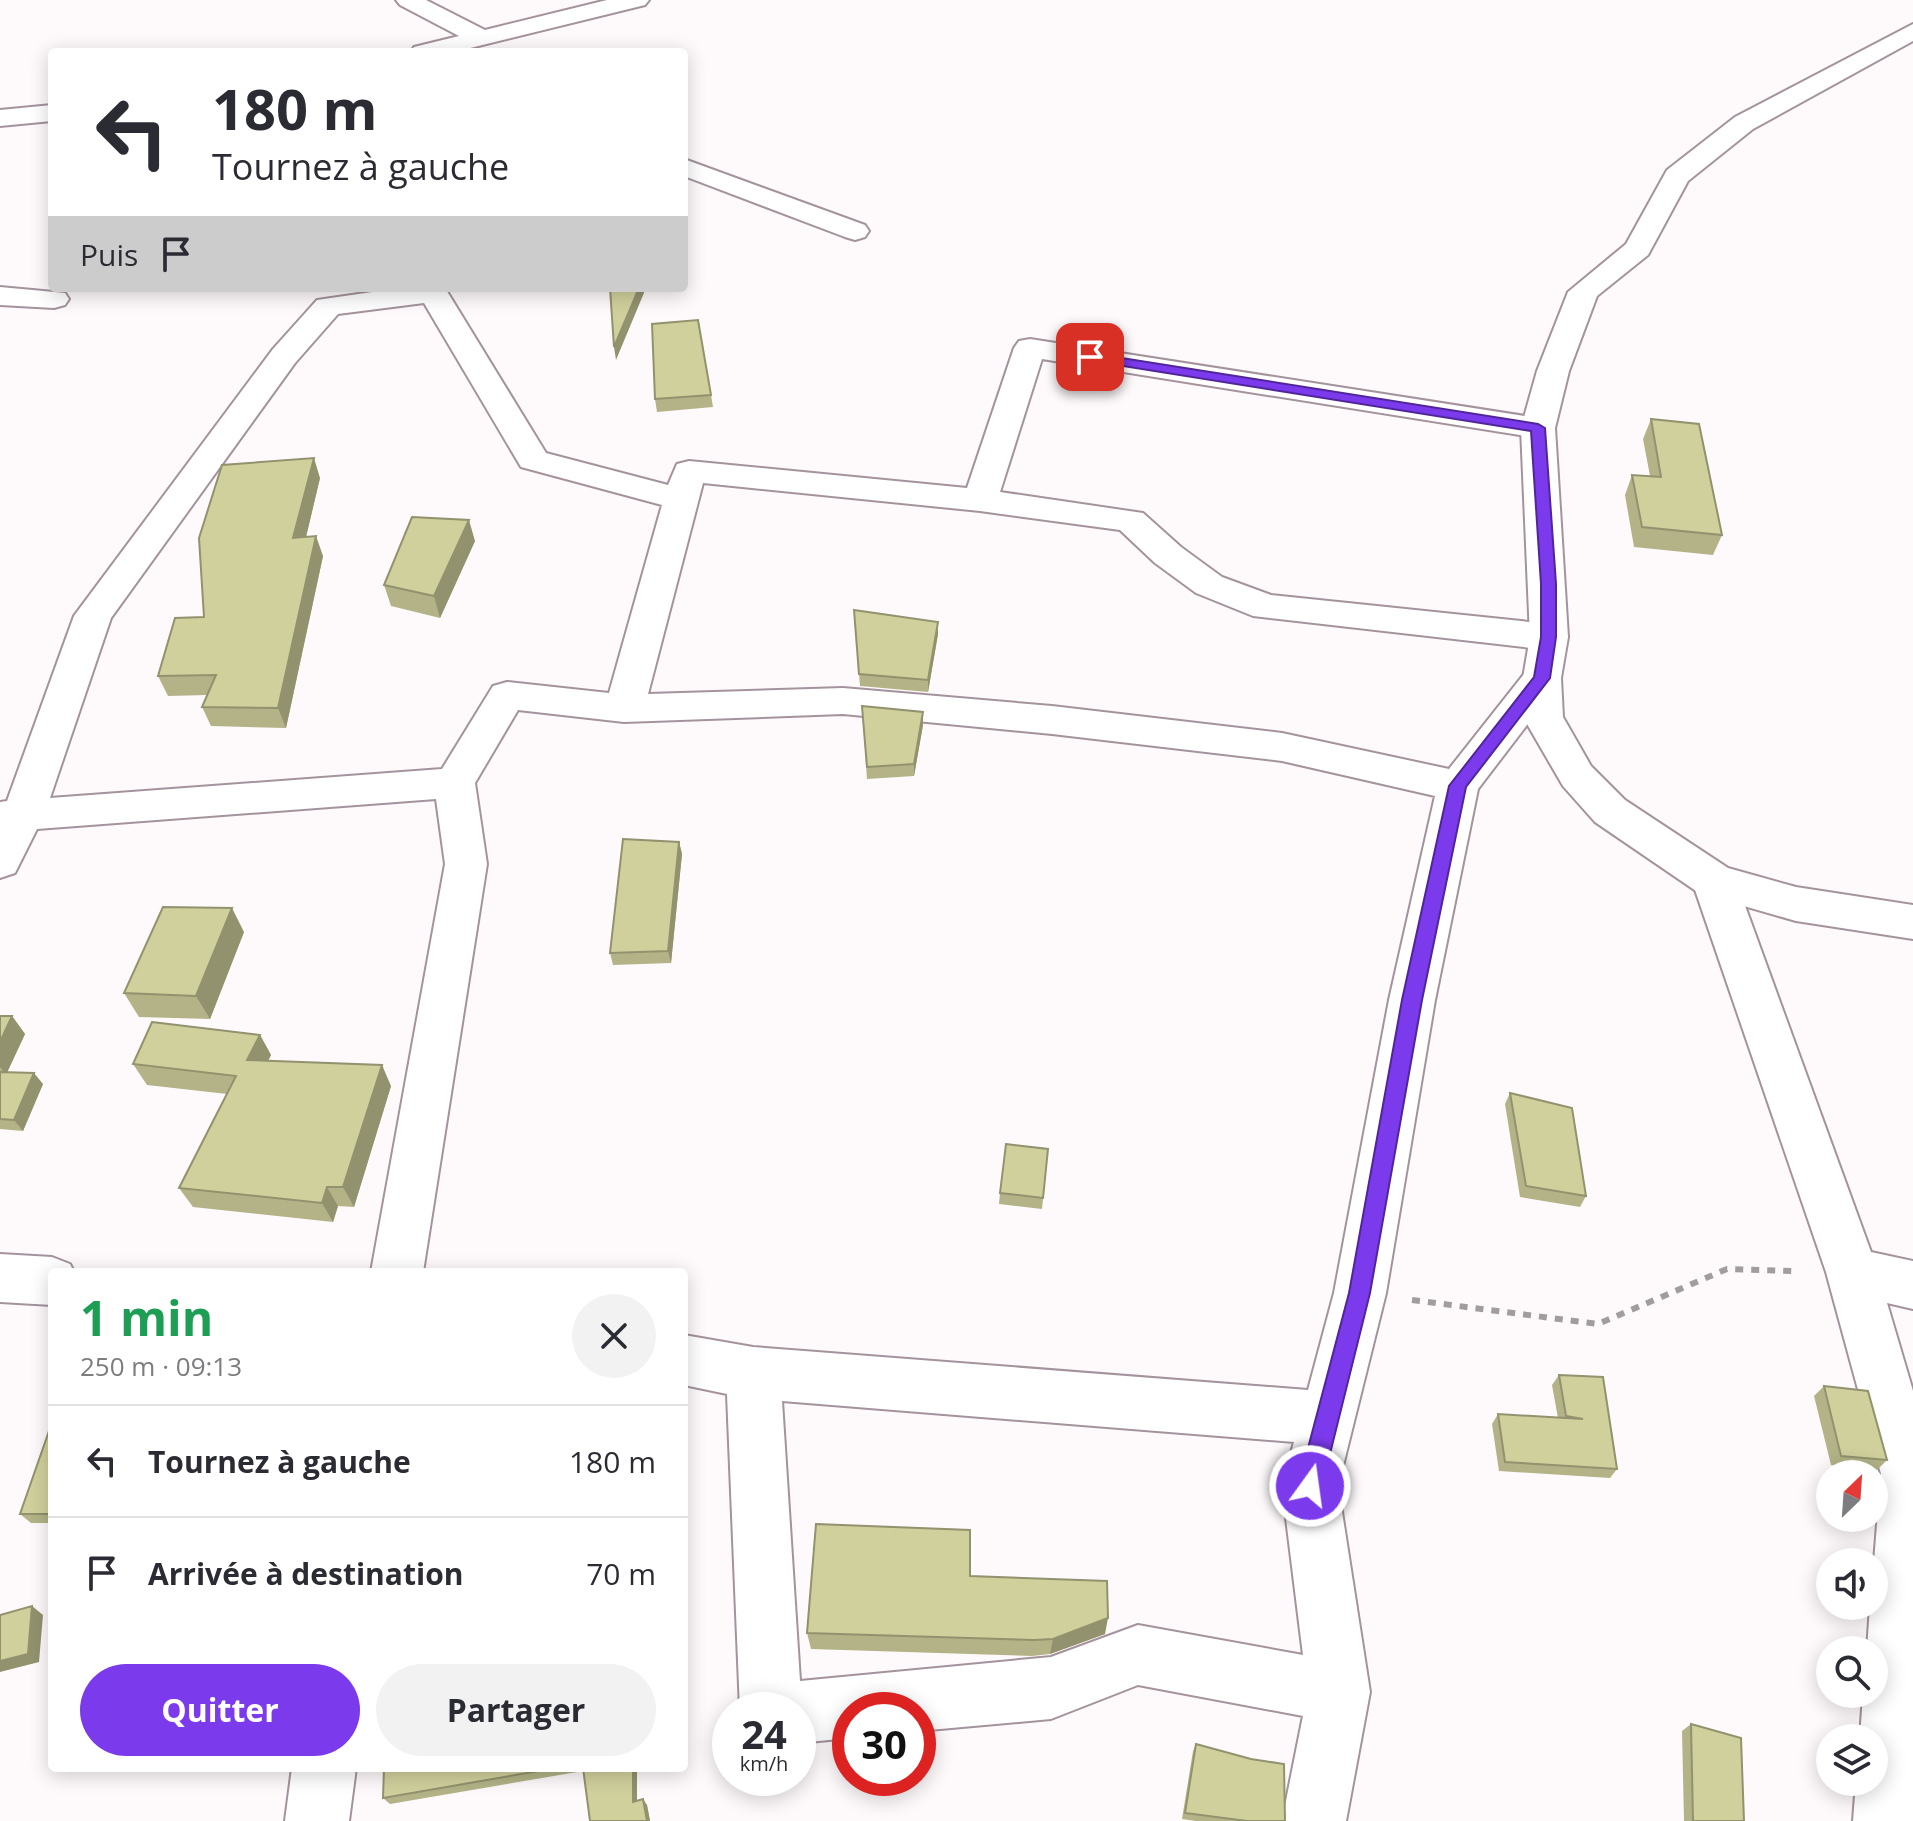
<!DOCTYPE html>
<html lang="fr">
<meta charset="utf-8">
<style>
body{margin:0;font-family:"Open Sans",sans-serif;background:#f2f2f3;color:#2b2b33;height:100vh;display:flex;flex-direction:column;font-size:30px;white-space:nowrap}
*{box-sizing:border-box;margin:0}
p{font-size:26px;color:#7c7c81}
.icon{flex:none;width:44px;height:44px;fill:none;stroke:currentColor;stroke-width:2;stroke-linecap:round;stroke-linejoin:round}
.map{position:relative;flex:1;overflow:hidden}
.panel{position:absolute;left:48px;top:1268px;width:640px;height:504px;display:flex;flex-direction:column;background:#fff;border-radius:8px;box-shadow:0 4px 20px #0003}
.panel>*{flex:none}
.banner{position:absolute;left:48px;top:48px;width:640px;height:244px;border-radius:8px;box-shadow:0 4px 20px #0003;background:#fff;color:#2b2b33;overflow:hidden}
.needle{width:52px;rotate:25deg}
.controls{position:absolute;left:1816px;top:1460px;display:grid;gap:16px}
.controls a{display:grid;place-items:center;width:72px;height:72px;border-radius:50%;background:#fff;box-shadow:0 4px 20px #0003;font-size:40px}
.speed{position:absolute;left:712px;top:1692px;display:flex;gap:16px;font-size:40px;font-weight:700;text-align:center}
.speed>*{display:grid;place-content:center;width:104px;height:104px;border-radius:50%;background:#fff;box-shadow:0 4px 20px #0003;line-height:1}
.speed small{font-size:20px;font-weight:400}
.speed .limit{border:12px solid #d22;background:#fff;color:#111}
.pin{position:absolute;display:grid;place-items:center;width:68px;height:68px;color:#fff;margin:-34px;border-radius:16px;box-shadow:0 4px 12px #0006}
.me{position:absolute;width:88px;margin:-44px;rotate:14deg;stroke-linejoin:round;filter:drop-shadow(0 0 6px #0008)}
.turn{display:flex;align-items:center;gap:28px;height:168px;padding:0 32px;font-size:36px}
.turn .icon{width:104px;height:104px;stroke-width:2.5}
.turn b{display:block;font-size:56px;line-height:68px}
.then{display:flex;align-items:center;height:76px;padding:0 32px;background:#0003;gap:16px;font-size:30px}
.round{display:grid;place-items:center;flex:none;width:84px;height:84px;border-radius:42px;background:#f2f2f3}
.headline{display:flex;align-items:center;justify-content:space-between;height:136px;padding:0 32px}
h1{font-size:48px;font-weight:700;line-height:60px;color:#1e9e55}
.cta{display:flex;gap:16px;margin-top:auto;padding:16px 32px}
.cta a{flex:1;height:92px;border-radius:48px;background:#7c3aed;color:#fff;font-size:32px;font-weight:700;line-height:92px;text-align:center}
.cta a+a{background:#f2f2f3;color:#2b2b33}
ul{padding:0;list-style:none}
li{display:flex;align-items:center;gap:24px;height:112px;padding:0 32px;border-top:2px solid #e1e1e2}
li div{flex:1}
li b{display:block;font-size:30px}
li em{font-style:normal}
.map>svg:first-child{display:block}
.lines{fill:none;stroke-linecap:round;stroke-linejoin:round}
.minor-casing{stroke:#a4939d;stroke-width:4}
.tertiary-casing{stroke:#a4939d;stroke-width:4}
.path{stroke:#a29c9f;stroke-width:6;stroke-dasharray:8 8;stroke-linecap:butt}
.minor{fill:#fff;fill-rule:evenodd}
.tertiary{fill:#fff;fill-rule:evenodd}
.wall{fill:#b3b387}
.shaded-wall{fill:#92926e}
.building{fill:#d0d09d;stroke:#92926e;stroke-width:2}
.route{fill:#7c3aed;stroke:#51269a;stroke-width:2}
</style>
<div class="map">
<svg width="1913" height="1821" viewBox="0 0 1913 1821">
<rect width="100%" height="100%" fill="#fefafc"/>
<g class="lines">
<defs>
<path id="minor" d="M396 0H426L485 30 607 0H649L645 5 454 52H411L414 47 459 36 400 5Z
M52 105V121L0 126V110Z
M684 159 865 225 869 231 865 237 855 240 845 237 684 176Z
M0 287 65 293 69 299 65 305 54 308 0 305Z
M400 288H445L546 453 668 485 677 464 689 461 967 488 1014 348 1019 341 1030 339 1538 418 1550 421 1555 428 1550 435 1538 438 1042 359 1000 492 1143 513 1181 547 1222 577 1271 595 1549 624 1562 628 1568 637 1562 646 1549 650 1253 616 1196 593 1155 563 1120 530 980 511 703 483 648 694 843 688 1052 706 1282 733 1449 769 1528 669 1542 665 1556 669 1561 678 1556 687 1478 789 1435 1000 1386 1293 1338 1486 1370 1692 1346 1821H1282L1303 1716 1138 1685 1051 1719 918 1731V1710H850V1738L798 1743V1710H740L727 1394 684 1385V1335L753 1347 1308 1390 1334 1293 1389 1000 1435 796 1282 761 1052 734 843 714 624 722 518 710 475 783 487 864 423 1272H371L445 864 436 799 37 829 15 873 0 878V802L7 801 74 616 273 349 317 300ZM424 303 521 467 662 505 609 693 507 682 493 686 442 769 50 798 111 618 295 363 338 314ZM782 1401 1294 1442 1282 1486 1303 1655 1138 1625 1051 1657 800 1681Z
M1714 865 1729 869 1736 881 1871 1252 1913 1261V1309L1887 1303 1913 1391V1821H1853L1856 1782H1874V1738H1860L1863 1694H1874V1650H1867L1870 1606H1874V1562L1881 1474 1826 1272 1692 881 1699 869Z
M0 1254 52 1257 70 1264 74 1272H52V1305L0 1302Z
M292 1768H356L349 1821H285Z"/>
<path id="tertiary" d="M1913 24V41L1753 129 1688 181 1648 255 1597 296 1569 371 1555 428 1568 637 1561 678 1563 717 1591 766 1625 800 1728 868 1796 887 1913 905V939L1796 921 1699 893 1595 822 1563 786 1523 717V678L1530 637 1521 428 1537 371 1568 292 1626 244 1667 170 1735 117Z"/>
</defs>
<use href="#minor" class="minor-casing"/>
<use href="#tertiary" class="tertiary-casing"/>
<path class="path" d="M1412 1300 1598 1324 1727 1269 1793 1271"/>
<use href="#minor" class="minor"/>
<use href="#tertiary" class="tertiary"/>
</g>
<path class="wall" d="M711 395 713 407 657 412 655 399Z
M1651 419 1722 535 1713 555 1634 547 1625 495 1632 475 1650 476 1643 439Z
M320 478 306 537 323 556 286 728 211 726 202 707 207 695 168 696 158 676 204 617Z
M475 541 440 618 391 606 384 585Z
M854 610 938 634 928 692 860 686Z
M862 706 923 725 914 776 867 779Z
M679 842 682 854 671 963 613 965 610 953Z
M244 932 210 1019 139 1017 124 993Z
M0 1016H12L25 1034 7 1072 43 1084 23 1131 0 1129Z
M260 1035 271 1055 268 1061 391 1086 354 1207 338 1206 333 1222 193 1207 179 1188 227 1094 147 1085 133 1064Z
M1510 1093 1586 1196 1580 1207 1520 1197 1505 1104Z
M1048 1149 1042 1209 999 1204 1000 1193Z
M1559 1375 1617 1469 1610 1478 1499 1471 1492 1424 1498 1414 1558 1418 1552 1385Z
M1824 1386 1887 1460 1877 1470 1831 1465 1814 1396Z
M52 1431V1523H31L20 1514Z
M970 1576 1105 1634 1050 1654 1032 1656 811 1649 807 1633Z
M1691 1724 1744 1821H1684L1682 1731Z
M1196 1744 1285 1821H1196L1182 1819 1193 1751Z
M384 1768H637V1801L647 1805 650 1821 583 1771 390 1804 383 1798Z"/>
<path class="shaded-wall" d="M639 288H646L616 360 614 347Z
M314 458 320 478 301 558 293 538Z
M469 520 475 541 440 618 434 596Z
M316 536 323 556 286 728 278 708Z
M938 622V634L928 692V680Z
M923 712V725L914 776V764Z
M679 842 682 854 671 963 668 951Z
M232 908 244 932 210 1019 196 996Z
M12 1016 25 1034 6 1075 0 1067V1042Z
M260 1035 271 1055 258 1080 247 1060Z
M382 1065 391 1086 354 1207 343 1187Z
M34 1073 43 1084 23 1131 14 1120Z
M327 1187 338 1206 333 1222 322 1203Z
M32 1606 43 1615 39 1662 0 1672V1661Z
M1108 1618 1105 1634 1050 1654 1053 1639Z
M633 1768H637V1808L633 1802Z
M643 1799 647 1805 650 1821H647Z"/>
<path class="building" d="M610 288H639L614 347Z
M698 320 711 395 655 399 652 324Z
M1651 419 1699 424 1722 535 1642 527 1632 475 1661 477Z
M314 458 293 538 316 536 278 708 202 707 216 675 158 676 175 618 204 617 199 538 222 465Z
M412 517 469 520 434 596 384 585Z
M854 610 938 622 928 680 859 674Z
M862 706 923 712 914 764 867 767Z
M623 839 679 842 668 951 610 953Z
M163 907 232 908 196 996 124 993Z
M0 1016H12L0 1042Z
M152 1022 260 1035 247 1060 382 1065 343 1187H327L322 1203 179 1188 236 1076 133 1064Z
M0 1072 34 1073 14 1120 0 1119Z
M1510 1093 1572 1108 1586 1196 1526 1186Z
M1006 1144 1048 1149 1043 1198 1000 1193Z
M1559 1375 1603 1377 1617 1469 1505 1462 1498 1414 1583 1419 1566 1416Z
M1824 1386 1868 1391 1887 1460 1841 1456Z
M49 1431H52V1514H20Z
M816 1524 970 1530V1576L1107 1581 1108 1618 1053 1639 1034 1640 807 1633Z
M32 1606 28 1654 0 1661V1615Z
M1691 1724 1741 1738 1744 1821H1693Z
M1196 1744 1251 1759 1284 1764 1285 1821H1247L1185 1813Z
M384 1768H556L383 1798Z
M583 1768H633V1802L643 1799 647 1821H590Z"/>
<path class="route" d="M1090 353 1538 424 1545 428 1556 584V637L1550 678 1466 787 1422 1000 1370 1293 1322 1486 1318 1494 1310 1497 1301 1494 1298 1486 1349 1293 1402 1000 1449 786 1534 677 1541 637V584L1531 431 1085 360V354Z"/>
</svg>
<div class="controls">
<a><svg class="needle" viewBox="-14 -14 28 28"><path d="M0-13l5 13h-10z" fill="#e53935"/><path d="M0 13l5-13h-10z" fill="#7c7c81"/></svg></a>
<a><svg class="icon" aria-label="sound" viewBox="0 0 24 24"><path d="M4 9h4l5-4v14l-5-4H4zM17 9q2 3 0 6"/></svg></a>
<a><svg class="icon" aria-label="search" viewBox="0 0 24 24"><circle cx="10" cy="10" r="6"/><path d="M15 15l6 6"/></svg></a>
<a><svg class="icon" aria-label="layers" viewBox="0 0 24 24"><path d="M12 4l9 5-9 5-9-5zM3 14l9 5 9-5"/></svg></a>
</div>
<div class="speed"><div>24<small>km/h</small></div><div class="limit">30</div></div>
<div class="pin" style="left:1090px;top:357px;background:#d93025"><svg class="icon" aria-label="arrive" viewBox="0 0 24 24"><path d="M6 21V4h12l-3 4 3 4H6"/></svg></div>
<svg class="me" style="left:1310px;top:1486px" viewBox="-20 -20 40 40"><circle r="17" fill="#7c3aed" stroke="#fff" stroke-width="3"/><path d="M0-11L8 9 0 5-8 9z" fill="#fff"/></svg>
<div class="banner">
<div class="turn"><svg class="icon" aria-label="left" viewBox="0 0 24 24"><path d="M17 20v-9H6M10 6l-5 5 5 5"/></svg><div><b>180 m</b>Tournez à gauche</div></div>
<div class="then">Puis<svg class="icon" aria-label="arrive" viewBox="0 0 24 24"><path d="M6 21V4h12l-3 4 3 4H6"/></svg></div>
</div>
<section class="panel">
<div class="headline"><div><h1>1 min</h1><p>250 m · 09:13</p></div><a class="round"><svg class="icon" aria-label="close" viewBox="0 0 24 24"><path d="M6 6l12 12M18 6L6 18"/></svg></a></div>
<ul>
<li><svg class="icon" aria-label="left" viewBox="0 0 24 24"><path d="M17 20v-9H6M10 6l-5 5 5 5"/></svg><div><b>Tournez à gauche</b></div><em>180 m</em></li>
<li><svg class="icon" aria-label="arrive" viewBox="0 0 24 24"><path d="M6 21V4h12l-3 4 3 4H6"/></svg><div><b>Arrivée à destination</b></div><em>70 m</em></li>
</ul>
<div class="cta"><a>Quitter</a><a>Partager</a></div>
</section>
</div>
